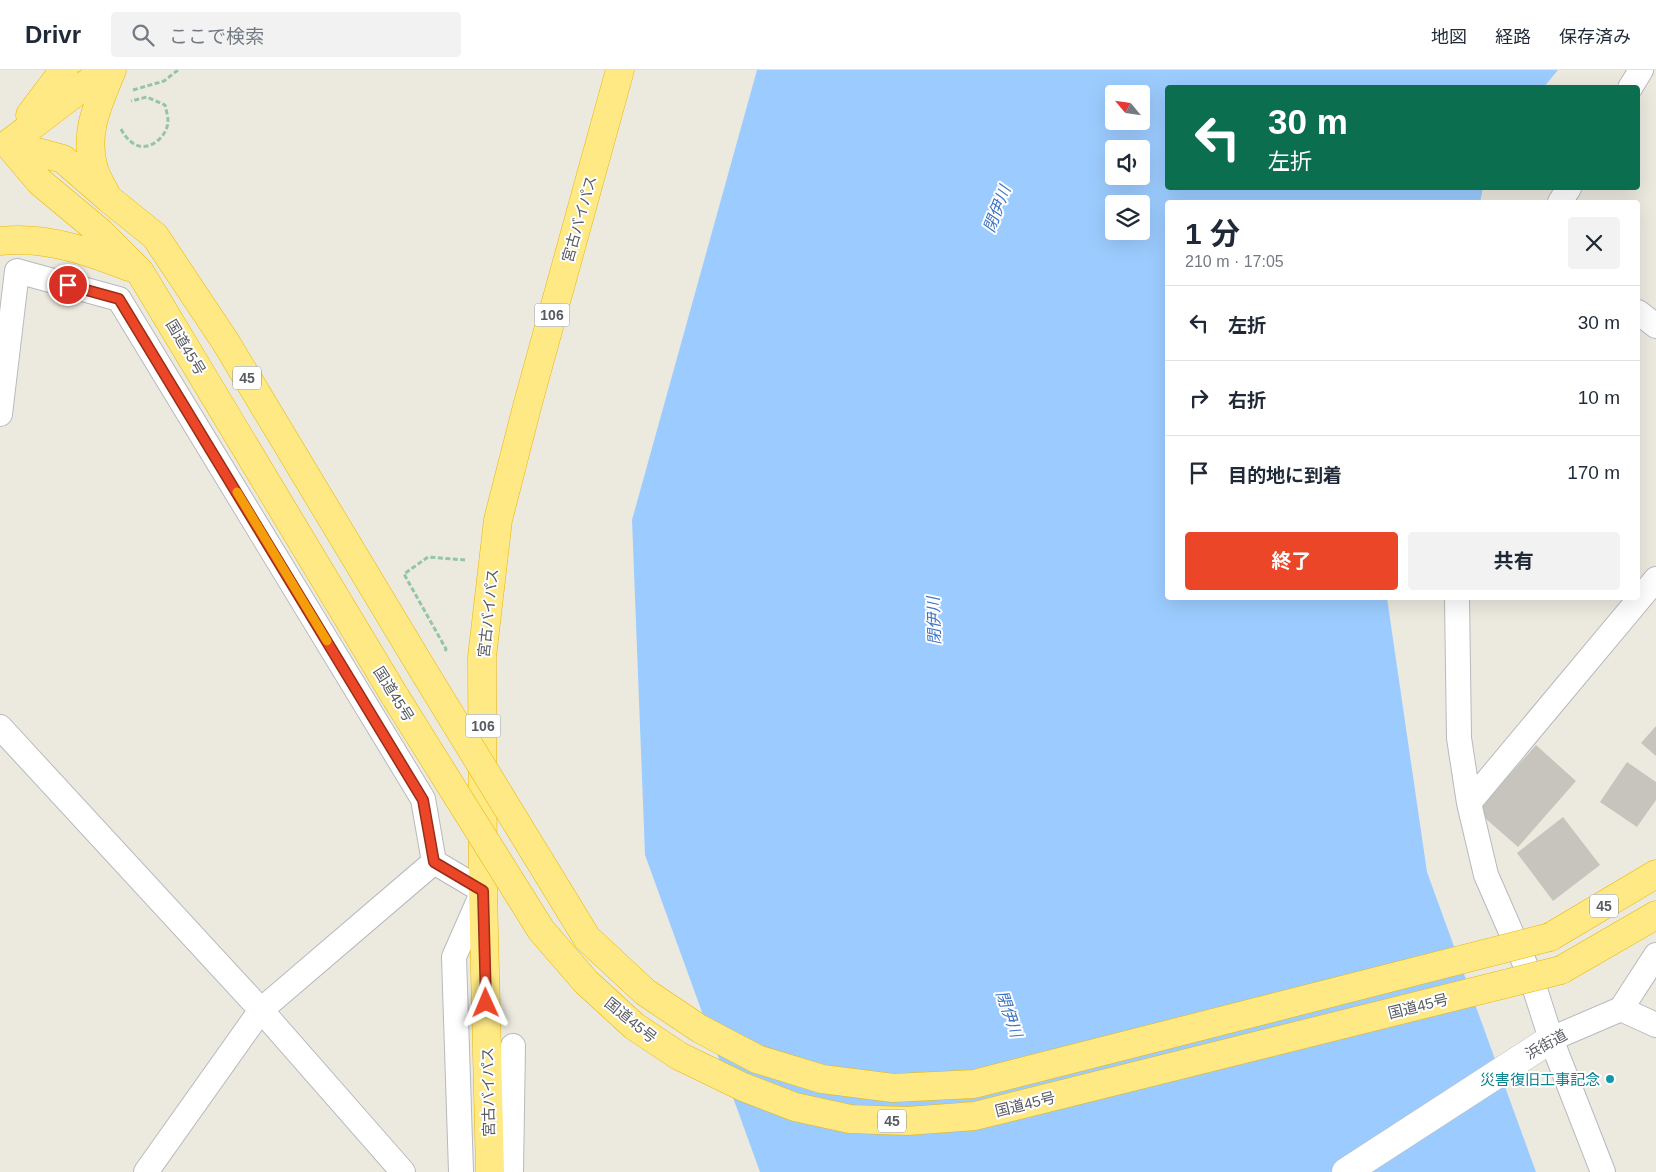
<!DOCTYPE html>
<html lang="ja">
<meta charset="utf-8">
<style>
body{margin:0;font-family:Arial,"Noto Sans JP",sans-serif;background:#f2f2f3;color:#1f2937;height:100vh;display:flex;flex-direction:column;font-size:19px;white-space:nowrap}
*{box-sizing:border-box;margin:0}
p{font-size:16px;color:#747a83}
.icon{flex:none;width:28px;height:28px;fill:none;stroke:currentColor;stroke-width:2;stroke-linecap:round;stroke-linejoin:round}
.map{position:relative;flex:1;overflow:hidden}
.drawer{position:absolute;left:1165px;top:130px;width:475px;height:400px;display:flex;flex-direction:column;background:#fff;border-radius:5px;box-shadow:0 5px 20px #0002}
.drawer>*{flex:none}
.hud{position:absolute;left:1165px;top:15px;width:475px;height:105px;border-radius:5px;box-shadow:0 5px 20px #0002;background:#0b6e4f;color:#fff;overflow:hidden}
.needle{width:32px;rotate:299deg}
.buttons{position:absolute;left:1105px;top:15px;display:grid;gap:10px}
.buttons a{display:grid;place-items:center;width:45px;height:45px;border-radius:5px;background:#fff;box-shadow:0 5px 20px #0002;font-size:25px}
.pin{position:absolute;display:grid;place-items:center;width:42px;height:42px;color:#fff;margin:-21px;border:2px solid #fff;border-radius:50%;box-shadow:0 1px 5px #0007}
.me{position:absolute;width:55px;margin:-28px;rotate:359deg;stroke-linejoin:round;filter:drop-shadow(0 0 4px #0008)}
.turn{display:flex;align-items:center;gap:18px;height:105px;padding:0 20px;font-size:22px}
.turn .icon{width:65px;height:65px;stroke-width:2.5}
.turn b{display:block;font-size:35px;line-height:42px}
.round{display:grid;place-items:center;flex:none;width:52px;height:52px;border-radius:5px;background:#f2f2f3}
.overview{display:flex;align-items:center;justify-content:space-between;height:85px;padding:0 20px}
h1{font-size:30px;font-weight:700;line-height:38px}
.button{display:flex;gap:10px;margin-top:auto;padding:10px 20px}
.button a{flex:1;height:58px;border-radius:5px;background:#ea4627;color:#fff;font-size:20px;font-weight:700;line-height:58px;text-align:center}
.button a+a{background:#f2f2f3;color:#1f2937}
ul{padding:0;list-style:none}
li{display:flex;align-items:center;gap:15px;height:75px;padding:0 20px;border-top:1px solid #e0e1e3}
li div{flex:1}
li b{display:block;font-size:19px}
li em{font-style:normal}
header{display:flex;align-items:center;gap:30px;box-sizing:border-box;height:70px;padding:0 25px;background:#fff;border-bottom:1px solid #e0e1e3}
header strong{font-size:24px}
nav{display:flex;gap:28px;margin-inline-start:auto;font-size:18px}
.search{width:350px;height:45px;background:#f2f2f3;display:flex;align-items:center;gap:12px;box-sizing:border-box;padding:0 18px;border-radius:5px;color:#747a83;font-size:19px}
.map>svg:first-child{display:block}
.water{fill:#9cccff;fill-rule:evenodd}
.building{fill:#c7c4bd}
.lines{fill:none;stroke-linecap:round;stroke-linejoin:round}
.street-casing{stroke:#b7b9bf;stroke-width:26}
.secondary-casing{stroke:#b8bbc2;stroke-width:29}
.highway-casing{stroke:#ebb500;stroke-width:29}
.path{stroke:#94c5a6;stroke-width:3;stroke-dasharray:5 2.5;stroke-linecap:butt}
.street{stroke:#fff;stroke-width:24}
.secondary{stroke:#fff;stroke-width:28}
.highway{stroke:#fee984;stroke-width:28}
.highway-bridge-casing{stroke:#ebb500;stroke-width:29;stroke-linecap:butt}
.highway-bridge{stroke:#fee984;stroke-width:28}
.route-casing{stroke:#982e19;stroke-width:12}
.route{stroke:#ea4627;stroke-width:9}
.slow{stroke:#f59e0b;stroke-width:9}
.culture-dot{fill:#0f9aa8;stroke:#fff;stroke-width:2}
.labels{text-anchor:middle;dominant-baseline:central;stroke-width:4;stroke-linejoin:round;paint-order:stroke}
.shield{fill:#fff;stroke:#8a8c90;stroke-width:1}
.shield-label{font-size:14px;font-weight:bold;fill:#585b61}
.street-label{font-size:15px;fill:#585b61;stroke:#fff}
.culture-label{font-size:15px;fill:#0d838f;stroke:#fff;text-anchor:end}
.water-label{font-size:16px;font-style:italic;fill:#3e74c3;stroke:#fff}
</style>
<header>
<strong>Drivr</strong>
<div class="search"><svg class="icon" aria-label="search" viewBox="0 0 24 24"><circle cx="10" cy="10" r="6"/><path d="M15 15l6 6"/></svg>ここで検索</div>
<nav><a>地図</a><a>経路</a><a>保存済み</a></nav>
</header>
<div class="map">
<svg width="1656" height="1102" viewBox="0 0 1656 1102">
<rect width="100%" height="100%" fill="#eceadf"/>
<path class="water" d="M757 0H1558L1543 18H1168V118H1483L1480 132H1168V528H1387L1427 802 1536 1102H760L645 785 632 450ZM1114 24H1141V51H1114ZM1114 79H1141V106H1114ZM1114 134H1141V161H1114Z"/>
<path class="building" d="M1656 656V686L1641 673Z
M1536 675 1576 711 1518 777 1477 741Z
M1627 692 1656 712V730L1637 757 1600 732Z
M1563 747 1600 795 1553 831 1517 783Z"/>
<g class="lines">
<defs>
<path id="street" d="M1630 18 1641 0
M1560 132 1569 118
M1638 242 1656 256
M0 344 17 201 119 229 423 729 434 792
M1457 528 1459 668 1469 733 1486 805 1532 910 1551 969 1603 1102
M0 657 261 940 403 1102
M1469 733 1656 509
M1621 939 1656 955
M1551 969 1621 939 1656 885
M146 1102 261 940 434 792 483 821 454 887 461 1102
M511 1102 513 976"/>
<path id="secondary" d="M1346 1102 1551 969"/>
<path id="highway" d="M30 45 64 0
M8 74 63 89 109 129 155 166 225 271 426 605
M8 74 40 112 100 162 140 202 396 628
M8 74 105 0
M106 124C102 116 96 107 94 99 83 63 99 32 112 0
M0 171C45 166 88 181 129 197
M1550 867 1656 804
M1561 900 1656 845
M490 1102 483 821 482 587 498 450 528 333 620 0"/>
</defs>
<use href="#street" class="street-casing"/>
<use href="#secondary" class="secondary-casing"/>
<use href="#highway" class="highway-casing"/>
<path class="path" d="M133 20 164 11 178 0
M121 59C124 65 129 71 134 74 149 83 168 66 168 51 168 46 166 40 165 35L147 27 131 31
M445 581 446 579 404 504 428 487 465 490"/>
<use href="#street" class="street"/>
<use href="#secondary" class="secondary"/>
<use href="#highway" class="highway"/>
<defs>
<path id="highway-bridge" d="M426 605 587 868 645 922 700 959 757 989 822 1009 893 1018 974 1014 1550 867
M396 628 541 860 586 912 634 956 679 986 743 1017 795 1037 850 1049 907 1051 975 1046 1561 900"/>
</defs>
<use href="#highway-bridge" class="highway-bridge-casing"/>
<use href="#highway-bridge" class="highway-bridge"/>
</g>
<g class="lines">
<defs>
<path id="route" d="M68 215 119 229 423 730 434 792 483 821 486 933"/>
</defs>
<use href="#route" class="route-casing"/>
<use href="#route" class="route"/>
<path class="slow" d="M237 422 327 571"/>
</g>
<circle class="culture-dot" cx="1610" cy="1009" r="5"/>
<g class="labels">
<g class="shield">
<rect x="534.5" y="233.5" width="35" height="23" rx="4"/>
<rect x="233" y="296.5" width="28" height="23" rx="4"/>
<rect x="465.5" y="644.5" width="35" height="23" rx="4"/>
<rect x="1590" y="824.5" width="28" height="23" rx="4"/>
<rect x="878" y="1039.5" width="28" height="23" rx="4"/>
</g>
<g class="shield-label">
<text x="552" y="245">106</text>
<text x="247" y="308">45</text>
<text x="483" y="656">106</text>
<text x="1604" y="836">45</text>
<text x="892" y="1051">45</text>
</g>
<g class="street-label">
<text transform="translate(579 149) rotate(-74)">宮古バイパス</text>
<text transform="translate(186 277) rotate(59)">国道45号</text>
<text transform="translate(488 543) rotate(-84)">宮古バイパス</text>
<text transform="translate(394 624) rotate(58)">国道45号</text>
<text transform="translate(1418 936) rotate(-14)">国道45号</text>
<text transform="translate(631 950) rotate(39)">国道45号</text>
<text transform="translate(1546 974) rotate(-29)">浜街道</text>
<text transform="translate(488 1022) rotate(-91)">宮古バイパス</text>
<text transform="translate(1025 1034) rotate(-14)">国道45号</text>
</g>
<g class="culture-label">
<text x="1600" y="1009">災害復旧工事記念</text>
</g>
<g class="water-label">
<text transform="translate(997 139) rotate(-69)">閉伊川</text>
<text transform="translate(934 551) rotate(-92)">閉伊川</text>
<text transform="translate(1009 944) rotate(71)">閉伊川</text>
</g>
</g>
</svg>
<div class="buttons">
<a><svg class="needle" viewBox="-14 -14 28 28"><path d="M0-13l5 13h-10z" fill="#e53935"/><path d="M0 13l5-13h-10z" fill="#747a83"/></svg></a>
<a><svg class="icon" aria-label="sound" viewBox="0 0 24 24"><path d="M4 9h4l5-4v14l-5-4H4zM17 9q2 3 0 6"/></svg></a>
<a><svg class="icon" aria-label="layers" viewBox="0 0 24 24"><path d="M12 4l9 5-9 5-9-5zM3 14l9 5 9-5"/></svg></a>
</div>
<div class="pin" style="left:68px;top:215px;background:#d93025"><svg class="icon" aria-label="arrive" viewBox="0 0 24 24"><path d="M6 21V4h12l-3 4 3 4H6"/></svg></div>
<svg class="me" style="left:486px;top:933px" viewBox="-20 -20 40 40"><path d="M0-17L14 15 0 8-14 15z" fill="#ea4627" stroke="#fff" stroke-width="4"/></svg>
<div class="hud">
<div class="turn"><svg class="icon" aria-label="left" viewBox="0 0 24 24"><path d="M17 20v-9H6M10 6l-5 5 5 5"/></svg><div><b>30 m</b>左折</div></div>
</div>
<section class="drawer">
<div class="overview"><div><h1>1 分</h1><p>210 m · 17:05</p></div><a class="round"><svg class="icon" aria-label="close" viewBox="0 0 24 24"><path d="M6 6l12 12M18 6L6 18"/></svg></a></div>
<ul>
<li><svg class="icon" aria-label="left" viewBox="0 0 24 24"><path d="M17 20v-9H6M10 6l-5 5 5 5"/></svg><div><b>左折</b></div><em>30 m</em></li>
<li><svg class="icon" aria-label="right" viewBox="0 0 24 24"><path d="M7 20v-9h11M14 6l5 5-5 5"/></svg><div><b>右折</b></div><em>10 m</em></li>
<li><svg class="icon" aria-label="arrive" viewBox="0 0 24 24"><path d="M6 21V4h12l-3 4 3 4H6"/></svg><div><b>目的地に到着</b></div><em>170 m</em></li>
</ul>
<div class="button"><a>終了</a><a>共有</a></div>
</section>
</div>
